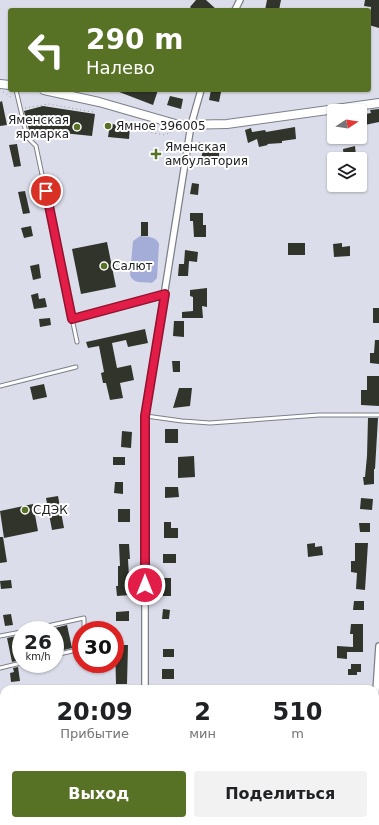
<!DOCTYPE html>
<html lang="ru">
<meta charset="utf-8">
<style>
body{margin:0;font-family:"DejaVu Sans",sans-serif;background:#f2f2f2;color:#202124;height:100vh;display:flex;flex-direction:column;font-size:15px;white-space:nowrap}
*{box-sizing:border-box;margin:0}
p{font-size:13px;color:#757577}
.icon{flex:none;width:22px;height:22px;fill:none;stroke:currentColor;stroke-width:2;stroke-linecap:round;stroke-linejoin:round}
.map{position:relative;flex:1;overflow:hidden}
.details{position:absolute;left:0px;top:685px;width:379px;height:140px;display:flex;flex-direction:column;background:#fff;border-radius:12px 12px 0 0;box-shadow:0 1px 3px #0004}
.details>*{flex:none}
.top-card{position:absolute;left:8px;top:8px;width:363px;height:84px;border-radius:4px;box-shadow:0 1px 3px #0004;background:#587225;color:#fff;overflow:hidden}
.needle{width:26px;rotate:78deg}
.buttons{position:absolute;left:327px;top:104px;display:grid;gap:8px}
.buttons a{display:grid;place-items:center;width:40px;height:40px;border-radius:4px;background:#fff;box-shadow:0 1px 3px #0004;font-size:20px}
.speed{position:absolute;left:12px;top:621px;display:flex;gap:8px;font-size:20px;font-weight:700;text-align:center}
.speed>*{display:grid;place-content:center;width:52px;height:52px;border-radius:50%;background:#fff;box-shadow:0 1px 3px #0004;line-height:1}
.speed small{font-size:10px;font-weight:400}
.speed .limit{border:6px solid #d22;background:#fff;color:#111}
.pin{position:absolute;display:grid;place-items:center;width:34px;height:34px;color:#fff;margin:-17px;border:2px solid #fff;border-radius:50%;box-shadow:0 1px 4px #0007}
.me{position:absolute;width:44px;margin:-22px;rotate:0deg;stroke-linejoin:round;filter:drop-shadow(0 0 3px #0008)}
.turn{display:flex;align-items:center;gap:14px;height:84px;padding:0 12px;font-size:18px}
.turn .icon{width:52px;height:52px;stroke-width:2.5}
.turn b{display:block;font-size:28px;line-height:34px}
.eta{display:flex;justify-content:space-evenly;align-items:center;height:68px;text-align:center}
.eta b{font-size:24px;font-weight:700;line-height:28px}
.action{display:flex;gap:8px;margin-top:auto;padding:8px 12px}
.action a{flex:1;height:46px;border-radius:4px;background:#587225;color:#fff;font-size:16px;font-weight:700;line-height:46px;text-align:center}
.action a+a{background:#f2f2f2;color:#202124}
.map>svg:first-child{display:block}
.green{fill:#a4add8}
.building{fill:#30342a}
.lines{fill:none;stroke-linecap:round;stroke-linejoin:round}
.lane-casing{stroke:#7c7f8a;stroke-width:5}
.street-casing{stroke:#7c7f8a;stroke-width:8}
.secondary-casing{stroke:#7c7f8a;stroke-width:10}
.path{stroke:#93959e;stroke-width:1;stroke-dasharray:1 3;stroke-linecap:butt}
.lane{stroke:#fff;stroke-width:3}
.street{stroke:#fff;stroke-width:5.5}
.secondary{stroke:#fff;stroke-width:8}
.route-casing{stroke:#92132f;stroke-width:10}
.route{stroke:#e11d48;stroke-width:7}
.poi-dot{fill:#587225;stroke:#fff;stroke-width:1.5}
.labels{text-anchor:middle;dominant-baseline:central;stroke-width:4;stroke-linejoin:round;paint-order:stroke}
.poi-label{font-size:12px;fill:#202125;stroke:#fff;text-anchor:start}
</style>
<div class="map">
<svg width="379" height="825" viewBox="0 0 379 825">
<rect width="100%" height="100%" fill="#dbdeea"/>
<path class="green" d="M140 236C148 237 156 236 159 244L157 278 152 283C144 282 133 284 130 275L133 241Z
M28 821H89L90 825H16Z"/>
<path class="building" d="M196 0H206L217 10H193L190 7Z
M267 0H281L279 10H265Z
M365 0H379V28L369 25 371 7 364 6Z
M114 90H158L153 105Z
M211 90 221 92 219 102 209 100Z
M170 96 183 99 181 109 167 105Z
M2 101 7 125 0 126V102Z
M43 106 95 114 92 136 63 133V130L40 136 39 132 30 134 24 111Z
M379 109V122L360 126V115L371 113 370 110Z
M110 124 130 126 129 139 108 137Z
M295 127 296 139 282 141V143L267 144 268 145 259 147 257 139 248 143 245 130 251 128 252 132 265 130 266 132Z
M199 142 212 144 211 150 219 151V157L212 156 211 162 201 160 203 149 198 148Z
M17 144 21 166 14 167 9 145Z
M355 146 356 156 344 158 343 149Z
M192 183 199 184 198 195 190 194Z
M25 191 30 213 23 214 18 192Z
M190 213H203V225H206V237H194L193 221H190Z
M141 222H148V236H141Z
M31 226 33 236 24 238 21 228Z
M107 242 116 287 81 294 72 249Z
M288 243H305V255H288Z
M342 243V247L350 246V256L334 257 333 244Z
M185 250 198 252 197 262 189 261 188 276H178L179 264H184Z
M39 264 41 278 33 280 30 266Z
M207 288V307L202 306 203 318H182V312L193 311V297L190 296V290Z
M38 293 39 299 45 298 47 307 34 309 31 295Z
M373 308H379V323H373Z
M50 318 51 325 40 327 39 319Z
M174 321H184V337L173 336Z
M145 329 148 343 128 347 126 340 112 343 117 368 131 365 134 380 120 383 123 398 110 400 106 383H103L101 373 104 372 99 346 88 348 86 342Z
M375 340H379V364L370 363V353H374Z
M172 361H180V372H173Z
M367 376H379V406L361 405V390H367Z
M44 384 47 397 33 400 30 387Z
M179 388H192L190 406 173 408Z
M368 418H378L375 469H374V484L364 485 363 477H365L367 456Z
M165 429H178V443H165Z
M122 431 132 432 131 448 121 447Z
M194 456 195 477 178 478V457Z
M113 457H125V465H113Z
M115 482H123V494L114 493Z
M165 487H178L179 497 165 498Z
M58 496 64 528 52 530 46 498Z
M361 498 373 499 372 510 360 509Z
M33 504 38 531 4 538 0 511Z
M118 509H130V522H118Z
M164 522H171V528H178V538H164Z
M359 523H370V532H360Z
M0 537H3L7 562 0 563Z
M315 543V547L322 546 323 555 308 557 307 544Z
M355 543H368L365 590 356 589 357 573 351 572V561H355Z
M119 544H129L130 559H128L130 595 117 596 116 586H118V566H120Z
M163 554H176V563H163Z
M163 578H171V596H163Z
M11 580 12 588 1 589 0 581Z
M354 601H364V610H353Z
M163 609 170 610 169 619H162Z
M129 611V621H116V612Z
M11 614 13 625 5 626 3 615Z
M351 624H363V652H347V659L337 658V646L353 647V634H350Z
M67 625 72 648 55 652V628Z
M21 635V660L12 662 7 638Z
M115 645H128L127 684H116Z
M163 649H174V657H163Z
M351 664H361V672H357V675H348V669H351Z
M18 667 20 681 11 682 10 673 14 672 13 668Z
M162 669H174V679H162Z"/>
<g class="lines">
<defs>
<path id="lane" d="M16 90 27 137 36 146 77 342
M72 319 165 294
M0 386 76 367
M146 416 182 421 210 423 319 415H379
M29 630 84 618V630
M0 636 21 632
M55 655 81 649
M0 668 21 663
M65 821 67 825"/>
<path id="street" d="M235 10 240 0
M145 689V416L191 125 201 90
M375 707 379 646
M0 775H4
M375 784 379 785
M368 825V821"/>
<path id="secondary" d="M0 84 10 85
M44 90 99 102 179 125 227 124 379 103"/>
</defs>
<use href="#lane" class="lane-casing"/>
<use href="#street" class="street-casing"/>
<use href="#secondary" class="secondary-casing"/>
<path class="path" d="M3 92 12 98
M25 108 49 104 93 112 94 109
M144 123 152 133 165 135 173 131"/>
<use href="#lane" class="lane"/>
<use href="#street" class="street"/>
<use href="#secondary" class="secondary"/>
</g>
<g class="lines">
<defs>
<path id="route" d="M46 191 72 319 165 294 145 416V585"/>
</defs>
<use href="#route" class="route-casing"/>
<use href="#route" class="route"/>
</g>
<g class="poi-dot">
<circle cx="108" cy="126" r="4"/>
<circle cx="77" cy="127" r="4"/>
<path d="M154 148h4v4h4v4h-4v4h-4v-4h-4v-4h4z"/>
<circle cx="104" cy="266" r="4"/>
<circle cx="25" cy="510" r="4"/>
</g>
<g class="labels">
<g class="poi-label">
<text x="69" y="120" text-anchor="end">Яменская<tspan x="69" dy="14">ярмарка</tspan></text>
<text x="116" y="126">Ямное 396005</text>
<text x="165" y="147">Яменская<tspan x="165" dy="14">амбулатория</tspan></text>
<text x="112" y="266">Салют</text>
<text x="33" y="510">СДЭК</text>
</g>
</g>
</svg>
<div class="buttons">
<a><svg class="needle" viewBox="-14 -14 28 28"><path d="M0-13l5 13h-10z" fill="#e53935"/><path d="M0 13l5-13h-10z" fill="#757577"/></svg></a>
<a><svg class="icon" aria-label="layers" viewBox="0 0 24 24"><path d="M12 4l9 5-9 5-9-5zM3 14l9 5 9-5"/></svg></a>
</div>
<div class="speed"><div>26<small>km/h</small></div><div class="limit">30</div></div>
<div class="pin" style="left:46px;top:191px;background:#d93025"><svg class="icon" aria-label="arrive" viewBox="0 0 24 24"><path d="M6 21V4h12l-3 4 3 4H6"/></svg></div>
<svg class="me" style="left:145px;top:585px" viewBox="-20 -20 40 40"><circle r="17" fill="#e11d48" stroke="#fff" stroke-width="3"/><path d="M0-11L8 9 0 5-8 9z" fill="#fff"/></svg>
<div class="top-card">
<div class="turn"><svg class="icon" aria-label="left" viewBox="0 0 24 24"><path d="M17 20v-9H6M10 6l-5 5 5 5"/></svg><div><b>290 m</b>Налево</div></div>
</div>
<section class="details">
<div class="eta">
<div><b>20:09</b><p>Прибытие</p></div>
<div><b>2</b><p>мин</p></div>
<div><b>510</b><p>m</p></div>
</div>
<div class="action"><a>Выход</a><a>Поделиться</a></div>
</section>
</div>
